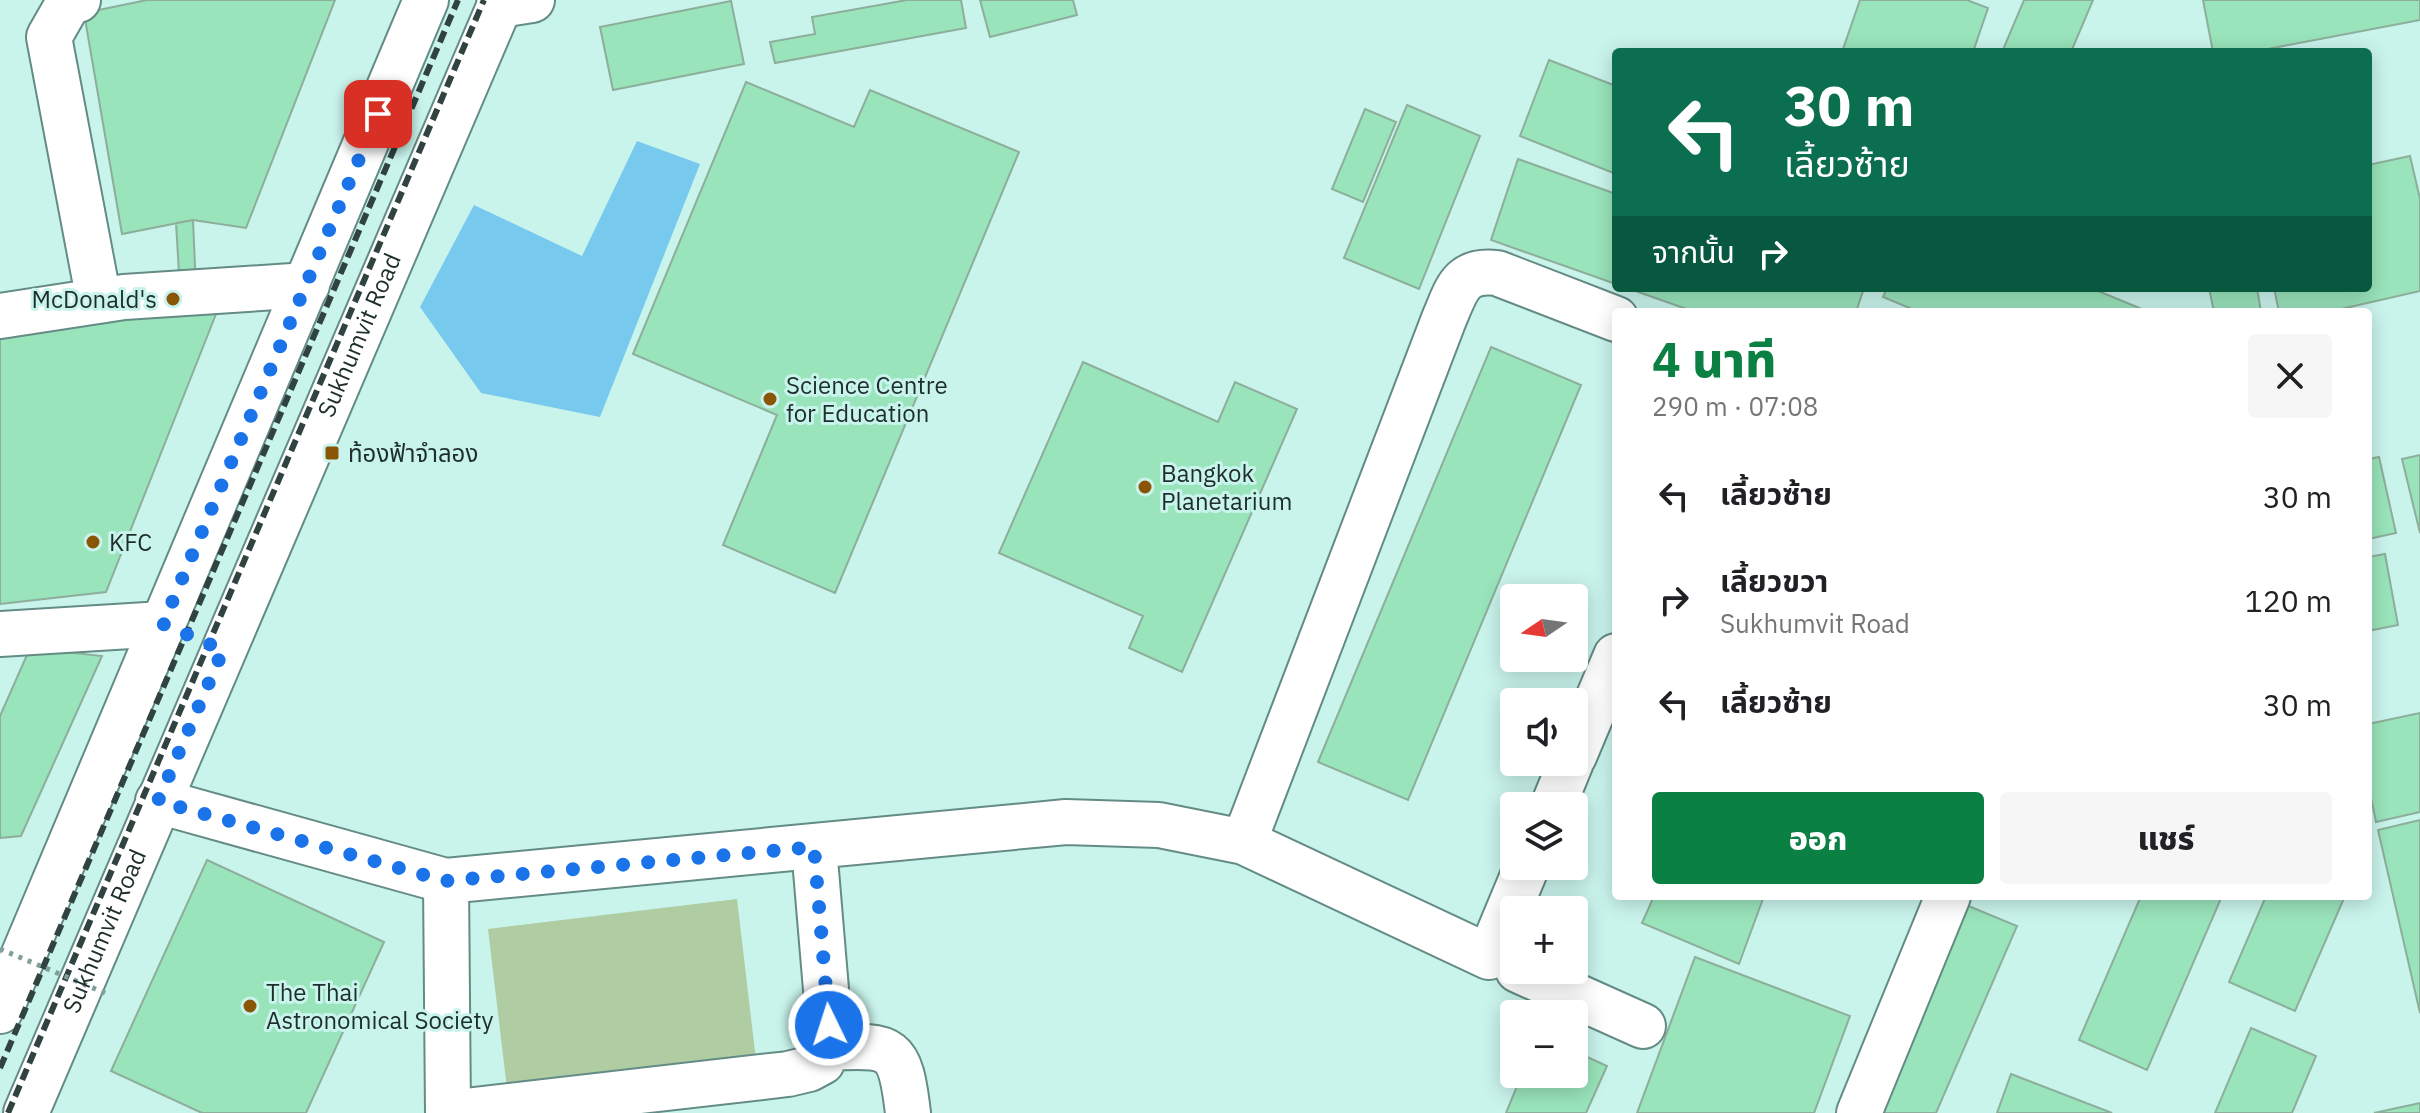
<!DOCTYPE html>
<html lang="th">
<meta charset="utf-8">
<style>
body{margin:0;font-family:"IBM Plex Sans","Noto Sans Thai",sans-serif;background:#f6f6f6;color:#202124;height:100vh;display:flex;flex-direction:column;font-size:30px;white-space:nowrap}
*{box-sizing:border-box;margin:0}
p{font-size:26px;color:#757577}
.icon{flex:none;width:44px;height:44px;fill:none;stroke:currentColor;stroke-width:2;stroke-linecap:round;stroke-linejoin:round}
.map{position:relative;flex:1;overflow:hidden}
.side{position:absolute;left:1612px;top:308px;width:760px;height:592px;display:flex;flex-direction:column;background:#fff;border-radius:8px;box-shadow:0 4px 20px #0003}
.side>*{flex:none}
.top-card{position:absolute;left:1612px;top:48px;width:760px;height:244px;border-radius:8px;box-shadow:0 4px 20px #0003;background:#0b6e4f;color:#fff;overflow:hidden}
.needle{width:52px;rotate:257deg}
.controls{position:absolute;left:1500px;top:584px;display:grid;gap:16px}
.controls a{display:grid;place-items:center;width:88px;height:88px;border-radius:8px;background:#fff;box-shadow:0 4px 20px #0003;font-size:40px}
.pin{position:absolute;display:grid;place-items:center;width:68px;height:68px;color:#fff;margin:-34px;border-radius:16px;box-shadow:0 4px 12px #0006}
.me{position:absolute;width:88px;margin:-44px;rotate:356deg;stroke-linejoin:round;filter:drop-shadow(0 0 6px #0008)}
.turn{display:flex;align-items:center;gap:28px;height:168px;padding:0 40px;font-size:36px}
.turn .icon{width:104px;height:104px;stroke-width:2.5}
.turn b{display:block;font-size:56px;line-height:68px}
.then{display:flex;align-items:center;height:76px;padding:0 40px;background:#0003;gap:16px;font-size:30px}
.round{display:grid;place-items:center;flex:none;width:84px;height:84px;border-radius:8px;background:#f6f6f6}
.overview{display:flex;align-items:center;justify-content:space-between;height:136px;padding:0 40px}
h1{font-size:48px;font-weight:800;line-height:60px;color:#0b8043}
.primary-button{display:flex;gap:16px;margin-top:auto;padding:16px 40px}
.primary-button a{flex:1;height:92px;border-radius:8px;background:#0b8043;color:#fff;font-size:32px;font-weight:800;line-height:92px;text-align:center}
.primary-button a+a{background:#f6f6f6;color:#202124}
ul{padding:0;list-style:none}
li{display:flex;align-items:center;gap:24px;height:104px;padding:0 40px}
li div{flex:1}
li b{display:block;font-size:30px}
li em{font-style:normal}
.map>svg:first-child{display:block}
.green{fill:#afcca3}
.water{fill:#78c9ee}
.building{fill:#99e4bb;stroke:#8dae9b;stroke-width:2}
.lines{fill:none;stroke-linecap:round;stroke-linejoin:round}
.minor-casing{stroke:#648b85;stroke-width:48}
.major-casing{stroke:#648b85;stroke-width:48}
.minor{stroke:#fff;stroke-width:44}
.major{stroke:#fff;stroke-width:44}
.rail{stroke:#304340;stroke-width:6;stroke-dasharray:12 6;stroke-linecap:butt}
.path-bridge{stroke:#809f9a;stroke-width:5;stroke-dasharray:4 6;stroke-linecap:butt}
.route{stroke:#1a73e8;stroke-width:14;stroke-dasharray:0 25.2}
.poi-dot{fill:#8b5506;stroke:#c9f4ec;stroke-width:3}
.labels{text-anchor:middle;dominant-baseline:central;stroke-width:6;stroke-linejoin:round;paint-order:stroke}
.poi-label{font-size:24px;fill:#1e2e2c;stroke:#c9f4ec;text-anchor:start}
.street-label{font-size:24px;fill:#1e2e2c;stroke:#c9f4ec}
</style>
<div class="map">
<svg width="2420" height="1113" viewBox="0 0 2420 1113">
<rect width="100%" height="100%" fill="#c9f4ec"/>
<path class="green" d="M737 899 756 1060 507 1089 488 929Z"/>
<path class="water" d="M637 141 700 164 600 417 481 393 420 307 474 205 582 256Z"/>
<path class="building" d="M147 0H335L246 228 193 220 122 234 84 13Z
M907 0H961L966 28 775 63 770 42 815 34 812 17Z
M980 0H1073L1077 15 990 37Z
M1860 0H1967L1988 8 1973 52H1842Z
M2024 0H2093L2071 52H2002Z
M2203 0H2420V20L2252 52H2213Z
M731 1 744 64 613 90 600 27Z
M1549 60 1616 86V174L1520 136Z
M746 82 854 127 870 90 1019 152 835 593 723 545 777 415 633 354Z
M1407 105 1480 136 1419 289 1344 258Z
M1365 109 1396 122 1363 202 1332 189Z
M2410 156 2420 199V291L2328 312H2279L2274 288H2368V165Z
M1518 159 1616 194V284L1491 240Z
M193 220 196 289 180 290 176 223Z
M1627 288H1864L1856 312H1695Z
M1887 288H2091L2149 312H1919L1883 297Z
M2209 288H2257L2261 312H2214Z
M220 304 106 592 0 604V323Z
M1491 347 1581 385 1408 800 1318 762Z
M1083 362 1218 422 1235 382 1297 409 1182 672 1129 648 1143 616 999 553Z
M2420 455V533L2402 459Z
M2379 457 2396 533 2368 539V459Z
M2385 554 2398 625 2368 631V557Z
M30 648 102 656 21 836 0 838V716Z
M2420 713V812L2376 822 2368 783V724Z
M2420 820V1013L2378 830Z
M207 860 384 942 306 1113H202L111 1071Z
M1654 896H1764L1739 964 1642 923Z
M2141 896H2222L2147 1070 2079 1040Z
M2266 896H2345L2295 1011 2229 982Z
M1954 900 2017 926 1936 1113H1868Z
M1695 957 1850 1016 1814 1113H1637Z
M2251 1028 2316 1056 2292 1113H2215Z
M1574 1051 1607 1066 1586 1113H1506L1522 1074H1574Z
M2011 1074 2112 1113H1997Z
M2420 1103V1113H2374Z"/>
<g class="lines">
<defs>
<path id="minor" d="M78 0 69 2 49 37 99 301
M499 5 532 0
M0 316 124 297 307 285
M0 634 163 624
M1574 756 1616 656
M158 801 446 881 1066 822 1159 825 1244 842 1489 957 1527 866
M1553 806 1571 762
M1244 842 1444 319C1457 289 1460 269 1497 273L1616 319
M446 881 448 1113
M1518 970 1643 1026
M828 1048C894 1044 900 1046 908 1113
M448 1113 788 1074 809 1069 822 1062 828 1048 829 1025 814 847
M1859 1113 1948 896"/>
<g id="major">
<path d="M0 1011 426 0"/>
<path id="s1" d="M26 1113 502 0"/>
</g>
</defs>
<use href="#minor" class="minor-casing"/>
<use href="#major" class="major-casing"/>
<use href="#minor" class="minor"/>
<use href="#major" class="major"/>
<path class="rail" d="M0 1068 458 0
M8 1113 484 0"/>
<path class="path-bridge" d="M0 949 105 993"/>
</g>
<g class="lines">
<path class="route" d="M378 114 163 624 223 650 158 801 446 881 814 847 829 1025"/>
</g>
<g class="poi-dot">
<circle cx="173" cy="299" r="8"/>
<circle cx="770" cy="399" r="8"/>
<rect x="324" y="445" width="16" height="16" rx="4"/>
<circle cx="1145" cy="487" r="8"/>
<circle cx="93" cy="542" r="8"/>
<circle cx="250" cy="1006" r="8"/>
</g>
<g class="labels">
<g class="poi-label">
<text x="157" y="299" text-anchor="end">McDonald's</text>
<text x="786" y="385">Science Centre<tspan x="786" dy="28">for Education</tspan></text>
<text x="348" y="453">ท้องฟ้าจำลอง</text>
<text x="1161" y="473">Bangkok<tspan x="1161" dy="28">Planetarium</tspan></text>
<text x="109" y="542">KFC</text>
<text x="266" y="992">The Thai<tspan x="266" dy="28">Astronomical Society</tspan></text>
</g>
<g class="street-label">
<text stroke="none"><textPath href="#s1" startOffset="846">Sukhumvit Road</textPath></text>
<text stroke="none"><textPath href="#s1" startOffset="198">Sukhumvit Road</textPath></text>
</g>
</g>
</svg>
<div class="controls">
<a><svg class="needle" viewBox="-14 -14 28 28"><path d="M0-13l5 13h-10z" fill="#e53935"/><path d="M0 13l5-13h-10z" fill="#757577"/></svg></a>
<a><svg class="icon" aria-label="sound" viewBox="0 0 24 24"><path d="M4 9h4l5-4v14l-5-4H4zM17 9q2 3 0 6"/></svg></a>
<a><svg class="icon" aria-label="layers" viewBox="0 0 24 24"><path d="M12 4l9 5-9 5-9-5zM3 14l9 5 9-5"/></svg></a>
<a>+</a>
<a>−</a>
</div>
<div class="pin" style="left:378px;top:114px;background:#d93025"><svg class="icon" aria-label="arrive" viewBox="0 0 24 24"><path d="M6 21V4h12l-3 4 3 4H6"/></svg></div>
<svg class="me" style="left:829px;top:1025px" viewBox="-20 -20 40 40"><circle r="17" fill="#1a73e8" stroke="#fff" stroke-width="3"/><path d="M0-11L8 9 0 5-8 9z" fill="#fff"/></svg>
<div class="top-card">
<div class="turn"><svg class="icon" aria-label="left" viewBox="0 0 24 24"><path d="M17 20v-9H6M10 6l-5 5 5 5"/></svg><div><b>30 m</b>เลี้ยวซ้าย</div></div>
<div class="then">จากนั้น<svg class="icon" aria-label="right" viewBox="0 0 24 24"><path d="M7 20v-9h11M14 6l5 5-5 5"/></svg></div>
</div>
<section class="side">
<div class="overview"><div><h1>4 นาที</h1><p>290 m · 07:08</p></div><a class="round"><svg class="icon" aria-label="close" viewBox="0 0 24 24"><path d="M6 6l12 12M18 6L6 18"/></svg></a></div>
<ul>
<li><svg class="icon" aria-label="left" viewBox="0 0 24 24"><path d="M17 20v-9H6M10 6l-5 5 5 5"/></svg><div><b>เลี้ยวซ้าย</b></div><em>30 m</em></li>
<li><svg class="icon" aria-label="right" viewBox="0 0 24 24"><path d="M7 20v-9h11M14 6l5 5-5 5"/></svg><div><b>เลี้ยวขวา</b><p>Sukhumvit Road</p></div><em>120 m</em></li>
<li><svg class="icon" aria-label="left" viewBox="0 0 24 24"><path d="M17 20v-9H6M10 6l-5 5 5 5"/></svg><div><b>เลี้ยวซ้าย</b></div><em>30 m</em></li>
</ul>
<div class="primary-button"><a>ออก</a><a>แชร์</a></div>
</section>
</div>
